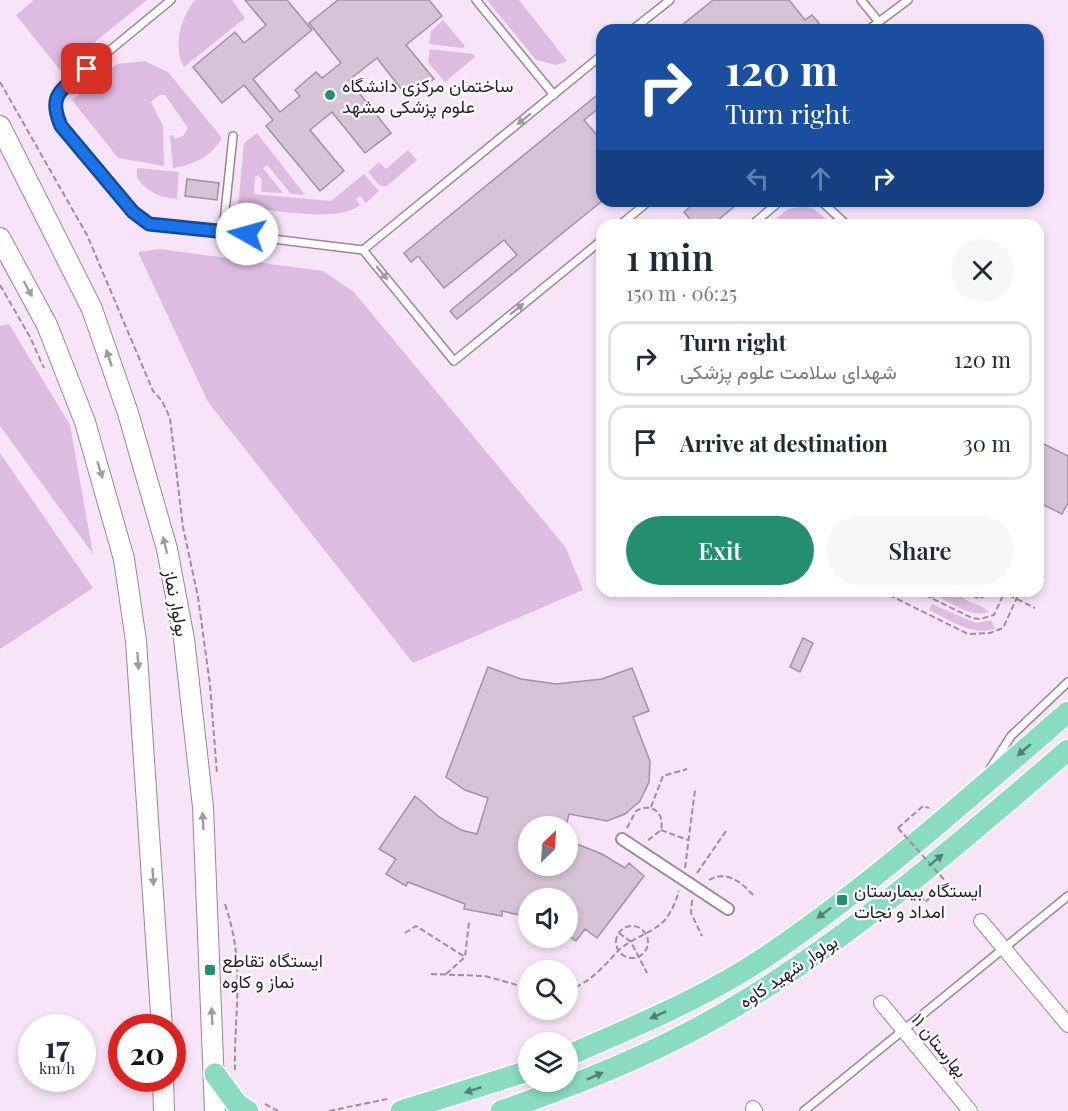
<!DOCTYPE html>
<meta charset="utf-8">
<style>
body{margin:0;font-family:"Playfair Display",Vazirmatn,serif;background:#f6f6f7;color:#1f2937;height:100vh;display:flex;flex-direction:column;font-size:22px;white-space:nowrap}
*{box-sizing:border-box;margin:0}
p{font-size:20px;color:#747a83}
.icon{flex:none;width:33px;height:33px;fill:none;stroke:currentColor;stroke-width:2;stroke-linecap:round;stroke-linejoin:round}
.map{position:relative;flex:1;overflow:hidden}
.details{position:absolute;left:596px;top:219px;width:448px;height:378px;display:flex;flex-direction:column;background:#fff;border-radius:18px;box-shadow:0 3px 9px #0003}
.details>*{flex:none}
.top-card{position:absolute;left:596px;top:24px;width:448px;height:183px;border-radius:18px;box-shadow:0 3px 9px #0003;background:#1a4fa0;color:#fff;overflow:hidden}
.needle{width:39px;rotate:25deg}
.fabs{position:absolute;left:518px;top:816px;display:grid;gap:12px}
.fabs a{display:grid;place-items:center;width:60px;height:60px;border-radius:50%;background:#fff;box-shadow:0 3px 9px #0003;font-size:30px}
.speed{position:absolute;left:18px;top:1014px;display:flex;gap:12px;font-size:30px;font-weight:700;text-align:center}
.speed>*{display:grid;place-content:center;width:78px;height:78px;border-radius:50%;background:#fff;box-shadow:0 3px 9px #0003;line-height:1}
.speed small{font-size:15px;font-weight:400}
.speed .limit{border:9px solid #d22;background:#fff;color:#111}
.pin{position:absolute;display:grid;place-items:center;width:51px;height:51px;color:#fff;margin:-26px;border-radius:12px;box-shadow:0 3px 9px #0006}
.me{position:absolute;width:66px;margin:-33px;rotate:277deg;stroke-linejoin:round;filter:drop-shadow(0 0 4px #0008)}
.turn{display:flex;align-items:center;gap:21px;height:126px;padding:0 30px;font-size:27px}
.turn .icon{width:78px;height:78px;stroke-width:2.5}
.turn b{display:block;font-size:42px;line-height:51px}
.lanes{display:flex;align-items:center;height:57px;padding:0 30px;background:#0003;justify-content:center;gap:30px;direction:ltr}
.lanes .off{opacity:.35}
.round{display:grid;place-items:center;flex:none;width:63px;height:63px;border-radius:32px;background:#f6f6f7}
.summary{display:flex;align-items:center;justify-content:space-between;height:102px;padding:0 30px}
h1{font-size:36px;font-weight:600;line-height:45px}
.primary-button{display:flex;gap:12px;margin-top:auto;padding:12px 30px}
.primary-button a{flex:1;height:69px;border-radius:36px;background:#238f6f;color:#fff;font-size:24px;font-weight:600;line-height:69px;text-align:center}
.primary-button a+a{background:#f6f6f7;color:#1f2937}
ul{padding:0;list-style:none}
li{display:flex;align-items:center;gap:18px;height:75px;margin:0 12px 9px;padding:0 18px;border:3px solid #e0e1e3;border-radius:18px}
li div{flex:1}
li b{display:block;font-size:22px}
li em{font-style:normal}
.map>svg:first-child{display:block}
.green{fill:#debce1}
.building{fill:#d7c3d8;stroke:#a390a4;stroke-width:1.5}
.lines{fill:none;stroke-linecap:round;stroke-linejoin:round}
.service-casing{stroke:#988699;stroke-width:10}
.pedestrian-casing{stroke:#988699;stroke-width:14}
.minor-casing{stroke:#988699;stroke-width:16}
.secondary-casing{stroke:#988699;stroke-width:22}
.primary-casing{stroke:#fff;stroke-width:24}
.path{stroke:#9c8e9d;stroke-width:2;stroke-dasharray:6 3;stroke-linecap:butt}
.service{stroke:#fff;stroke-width:7}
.pedestrian{stroke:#fff;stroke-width:10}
.minor{stroke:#fff;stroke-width:14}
.secondary{stroke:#fff;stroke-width:20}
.primary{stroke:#89dbc2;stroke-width:21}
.path-bridge{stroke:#9c8e9d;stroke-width:2;stroke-dasharray:6 3;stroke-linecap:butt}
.oneway{fill:#9f9c9f}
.oneway2{fill:#597e76}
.route-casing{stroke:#114b97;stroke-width:15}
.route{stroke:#1a73e8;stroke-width:10}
.poi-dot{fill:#238f6f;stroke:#fff;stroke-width:2}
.labels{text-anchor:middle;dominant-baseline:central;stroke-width:4.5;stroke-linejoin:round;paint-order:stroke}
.poi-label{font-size:18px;fill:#29222a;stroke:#fff;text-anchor:start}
.street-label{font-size:18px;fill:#29222a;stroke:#fff}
</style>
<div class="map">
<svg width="1068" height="1111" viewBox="0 0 1068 1111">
<rect width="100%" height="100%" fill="#f8e4f9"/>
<path class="green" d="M34 0H147L60 70 16 15Z
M195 0H232L245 18 184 67C172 47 181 17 195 0Z
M487 0H519L567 61 556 65 536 60Z
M443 20 465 46 463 48 429 44 431 31Z
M430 49 473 54 475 57 445 82 428 62Z
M145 61 168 72 222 138C210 158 195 164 173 168L170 136 173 135 175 139 183 136 188 128 165 95H159L151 102 163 126 164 166 118 158 72 100 117 64Z
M257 133 305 195 291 194 267 165 263 168 283 193 261 192 262 180 258 175 255 177 254 194 331 201 364 174 379 191 366 203 360 196 356 199 360 205C337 224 268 209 238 206L244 143Z
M408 150 417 160 387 186H380L368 172 379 162 386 169Z
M137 168 179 172 177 199C160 197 148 193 137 178Z
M805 206 814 209 833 225H769L788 209Z
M160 249 323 271 354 292 566 548 583 590 413 663 208 402 138 252Z
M9 324 70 425 93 554 0 426V326Z
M0 453 93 588 0 649Z
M939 591H957C966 605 980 602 989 612 971 618 953 604 937 596Z
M932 604 976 623 991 620 995 629C971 636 950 620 929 610Z"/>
<path class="building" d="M245 0H287L312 30 253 79 280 112 300 96 295 90 316 72 322 78 341 63 309 23 338 0H429L442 16 406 45 434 79 409 99 377 58 349 80 391 133 365 153 332 112 310 130 344 171 320 191 266 126 273 120 244 85 222 103 193 67 235 32 244 43 266 25Z
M713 0H789L805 20 812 15 819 23 813 30H676Z
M602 91V106L584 120 602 141V201L457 319 450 311 517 255 504 240 444 288 418 256 411 262 404 253Z
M187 179 219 183 217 200 185 196Z
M697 201H741L712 225H695L684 212Z
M1038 441 1068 456V503L1062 514 1038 502Z
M803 638 813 643 800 672 790 667Z
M488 667 521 679 556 684 602 679 632 668 649 711 633 717 650 761 649 782 640 801 625 814 607 821 569 814 566 826H528V866H567V840L602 854 625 868 629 863 644 876 597 938 585 929 576 941 567 935V898H528V917L502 911V916L464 909 465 904 408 882 406 886 386 874 396 859 379 849 415 796 439 817 461 830 477 834 488 798 465 790 446 777Z"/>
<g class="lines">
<defs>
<path id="service" d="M171 0 69 84C54 99 52 106 61 126L133 212 149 224 363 250
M476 0 554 95
M861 0 879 22
M632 30 670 0
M868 30 908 0
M602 55 363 250 454 361 602 240
M821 201 847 225
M620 225 649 201
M752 225 780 201
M223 231 233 136
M990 769 1011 736 1068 682
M804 1111 1068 896"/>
<path id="pedestrian" d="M622 839 728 909"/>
<path id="minor" d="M981 921 1068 1025
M881 1003 970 1111
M753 1108 755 1111"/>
<path id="secondary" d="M0 126 92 309 128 413 167 549 184 639 203 807 215 1111
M0 238 47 325 85 422 124 559 136 641 162 1028
M163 1078 164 1111"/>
<path id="primary" d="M567 1056C635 1026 705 998 767 956 873 884 971 796 1068 712
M215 1074 237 1104 248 1111
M401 1111 528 1071
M501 1111C584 1082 666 1049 741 1003 858 932 964 839 1068 750"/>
</defs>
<use href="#service" class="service-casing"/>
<use href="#pedestrian" class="pedestrian-casing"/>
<use href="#minor" class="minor-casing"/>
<use href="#secondary" class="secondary-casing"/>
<use href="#primary" class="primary-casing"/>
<path class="path" d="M0 82 87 235 153 391 162 401 170 418 183 527 198 597 210 685 217 774
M0 285 30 337 44 368
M881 591 968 634 990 633 1003 628 1020 591
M917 591 972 618 980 619 994 615 1005 591
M965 591 979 599 994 591
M1001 591 1035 608
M932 598 935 591
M651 807 663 776 687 769
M627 828 636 811C651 802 665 812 661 830L647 841
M898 828 923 806 929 808
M661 830 688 840
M685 868 695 790
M697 873 726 831
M709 880C728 869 743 884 755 897
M921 895 925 902 947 883
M692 900 691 913 702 936
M225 904C246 966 234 1009 235 1070
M616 942a16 16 0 1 1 32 0a16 16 0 1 1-32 0Z
M405 933 416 926 465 957
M619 933 631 942 647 973
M431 974 485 976 528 988
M446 974 465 957 469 922
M567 990C588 985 604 966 618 951 631 938 653 933 665 920 672 911 676 901 679 891
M265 1104 278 1111
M329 1111 387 1099"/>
<use href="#service" class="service"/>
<use href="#pedestrian" class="pedestrian"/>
<use href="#minor" class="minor"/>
<use href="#secondary" class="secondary"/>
<use href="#primary" class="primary"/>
<path class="path-bridge" d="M898 828 947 883"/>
</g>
<defs><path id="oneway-solid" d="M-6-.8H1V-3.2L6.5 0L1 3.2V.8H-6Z" transform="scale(1.5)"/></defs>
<g class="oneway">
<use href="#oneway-solid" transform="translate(524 119) rotate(141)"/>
<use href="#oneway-solid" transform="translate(382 273) rotate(51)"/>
<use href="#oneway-solid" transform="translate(28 289) rotate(62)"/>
<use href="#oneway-solid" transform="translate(517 309) rotate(-39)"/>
<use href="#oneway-solid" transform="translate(109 358) rotate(-109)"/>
<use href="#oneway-solid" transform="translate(100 470) rotate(73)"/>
<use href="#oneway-solid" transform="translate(165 545) rotate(-104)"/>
<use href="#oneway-solid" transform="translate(138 661) rotate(86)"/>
<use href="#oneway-solid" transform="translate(203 821) rotate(-93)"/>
<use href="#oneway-solid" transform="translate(153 877) rotate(87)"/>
<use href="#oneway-solid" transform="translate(212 1016) rotate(-93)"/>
</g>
<g class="oneway2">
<use href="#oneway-solid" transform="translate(1024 750) rotate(139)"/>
<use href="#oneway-solid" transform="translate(936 860) rotate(-39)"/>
<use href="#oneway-solid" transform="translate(824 913) rotate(143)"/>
<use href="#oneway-solid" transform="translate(658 1015) rotate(156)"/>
<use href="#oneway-solid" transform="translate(595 1076) rotate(-24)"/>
<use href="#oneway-solid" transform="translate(473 1090) rotate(162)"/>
</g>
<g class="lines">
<defs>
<path id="route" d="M87 69C62 89 47 94 61 126L133 212 149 224 247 234"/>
</defs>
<use href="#route" class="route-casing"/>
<use href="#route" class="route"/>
</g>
<g class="poi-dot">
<circle cx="330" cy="95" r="6"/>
<rect x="836" y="894" width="12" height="12" rx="3"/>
<rect x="204" y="964" width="12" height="12" rx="3"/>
</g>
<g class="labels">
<g class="poi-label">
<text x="342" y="85">ساختمان مرکزی دانشگاه<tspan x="342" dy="21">علوم پزشکی مشهد</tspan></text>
<text x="854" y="890">ایستگاه بیمارستان<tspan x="854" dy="21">امداد و نجات</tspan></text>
<text x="222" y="960">ایستگاه تقاطع<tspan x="222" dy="21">نماز و کاوه</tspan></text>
</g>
<g class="street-label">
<text transform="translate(177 603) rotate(79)">بولوار نماز</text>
<text transform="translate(788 971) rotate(-34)">بولوار شهید کاوه</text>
<text transform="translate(940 1045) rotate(51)">بهارستان ۱۱</text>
</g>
</g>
</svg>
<div class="fabs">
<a><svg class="needle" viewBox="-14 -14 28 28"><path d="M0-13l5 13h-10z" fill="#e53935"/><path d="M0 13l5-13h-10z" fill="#747a83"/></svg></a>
<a><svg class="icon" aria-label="sound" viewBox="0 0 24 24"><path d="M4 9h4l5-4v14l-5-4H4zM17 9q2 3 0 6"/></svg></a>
<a><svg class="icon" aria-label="search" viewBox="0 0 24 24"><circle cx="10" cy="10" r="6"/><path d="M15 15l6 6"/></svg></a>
<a><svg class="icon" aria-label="layers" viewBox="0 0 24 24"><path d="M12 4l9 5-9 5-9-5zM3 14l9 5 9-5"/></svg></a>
</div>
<div class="speed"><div>17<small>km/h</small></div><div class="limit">20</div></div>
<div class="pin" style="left:87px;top:69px;background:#d93025"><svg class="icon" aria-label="arrive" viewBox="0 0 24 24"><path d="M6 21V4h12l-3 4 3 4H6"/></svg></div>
<svg class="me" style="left:247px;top:234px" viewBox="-20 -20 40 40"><circle r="19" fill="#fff"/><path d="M0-13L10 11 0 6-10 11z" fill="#1a73e8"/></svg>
<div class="top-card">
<div class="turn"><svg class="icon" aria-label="right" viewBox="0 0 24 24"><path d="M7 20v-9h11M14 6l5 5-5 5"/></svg><div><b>120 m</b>Turn right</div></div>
<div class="lanes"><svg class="icon off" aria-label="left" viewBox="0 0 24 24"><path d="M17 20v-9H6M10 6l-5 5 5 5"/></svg><svg class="icon off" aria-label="ahead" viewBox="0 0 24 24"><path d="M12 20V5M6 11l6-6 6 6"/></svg><svg class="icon" aria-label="right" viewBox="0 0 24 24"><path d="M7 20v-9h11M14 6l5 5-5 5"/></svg></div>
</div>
<section class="details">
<div class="summary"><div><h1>1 min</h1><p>150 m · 06:25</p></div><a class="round"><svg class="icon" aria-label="close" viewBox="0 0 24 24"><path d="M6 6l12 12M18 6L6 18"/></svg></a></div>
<ul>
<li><svg class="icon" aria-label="right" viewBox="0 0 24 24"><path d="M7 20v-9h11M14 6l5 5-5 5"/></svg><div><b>Turn right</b><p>شهدای سلامت علوم پزشکی</p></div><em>120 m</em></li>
<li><svg class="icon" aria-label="arrive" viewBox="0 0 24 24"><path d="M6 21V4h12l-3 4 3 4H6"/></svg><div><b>Arrive at destination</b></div><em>30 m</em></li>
</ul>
<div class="primary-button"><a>Exit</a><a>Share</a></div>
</section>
</div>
